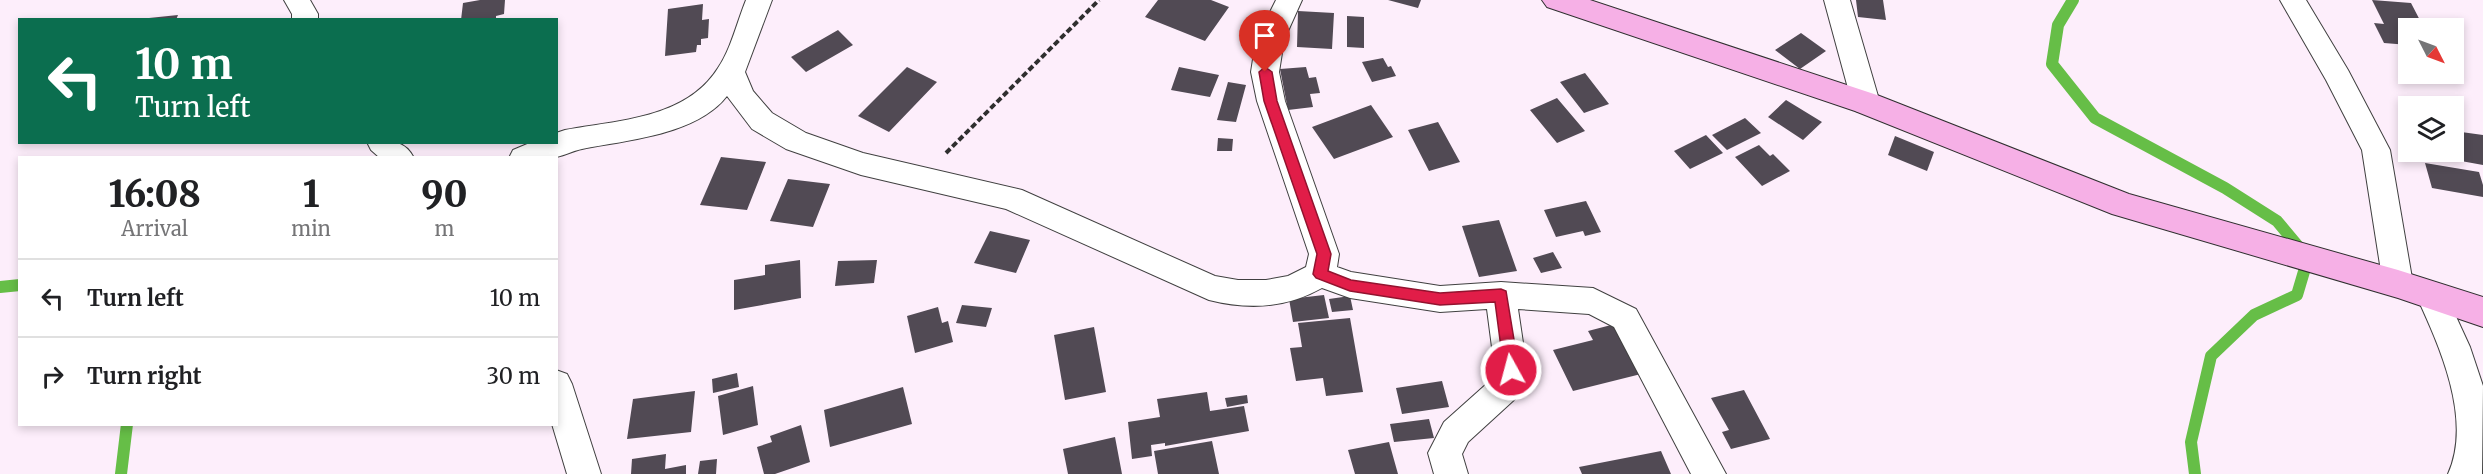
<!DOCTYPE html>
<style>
body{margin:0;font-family:Merriweather,serif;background:#f2f2f2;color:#202124;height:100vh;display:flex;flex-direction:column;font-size:22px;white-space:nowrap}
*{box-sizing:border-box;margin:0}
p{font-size:20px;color:#757577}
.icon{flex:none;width:33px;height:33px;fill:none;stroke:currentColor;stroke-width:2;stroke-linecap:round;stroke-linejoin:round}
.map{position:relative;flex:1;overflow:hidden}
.drawer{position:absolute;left:18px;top:156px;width:540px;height:270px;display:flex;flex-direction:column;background:#fff;border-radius:0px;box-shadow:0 3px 9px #0003}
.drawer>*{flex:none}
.banner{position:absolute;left:18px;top:18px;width:540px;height:126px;border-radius:0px;box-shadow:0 3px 9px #0003;background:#0b6e4f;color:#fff;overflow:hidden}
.needle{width:39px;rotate:132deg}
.fabs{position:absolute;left:2398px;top:18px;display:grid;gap:12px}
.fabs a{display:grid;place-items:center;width:66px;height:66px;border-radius:0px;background:#fff;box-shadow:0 3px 9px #0003;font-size:30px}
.pin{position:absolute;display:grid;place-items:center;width:51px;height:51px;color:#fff;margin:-62px -26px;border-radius:50% 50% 50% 0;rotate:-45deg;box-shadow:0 0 6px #0007}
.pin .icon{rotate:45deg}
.me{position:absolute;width:66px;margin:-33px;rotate:353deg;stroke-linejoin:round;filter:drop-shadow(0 0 4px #0008)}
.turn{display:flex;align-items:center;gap:21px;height:126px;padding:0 18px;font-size:27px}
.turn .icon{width:78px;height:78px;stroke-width:2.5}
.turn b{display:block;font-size:42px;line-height:51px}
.eta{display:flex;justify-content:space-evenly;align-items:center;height:102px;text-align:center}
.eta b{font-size:36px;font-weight:800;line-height:42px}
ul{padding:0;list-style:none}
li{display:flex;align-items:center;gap:18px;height:78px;padding:0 18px;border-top:2px solid #e0e0e0}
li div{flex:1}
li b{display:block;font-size:22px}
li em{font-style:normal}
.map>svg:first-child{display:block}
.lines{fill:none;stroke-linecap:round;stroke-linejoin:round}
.stream{stroke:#66be47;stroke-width:12}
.building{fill:#514a54}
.street-casing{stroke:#404040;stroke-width:2}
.secondary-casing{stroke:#2f2f2f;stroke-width:2}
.path{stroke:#2f2f2f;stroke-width:4;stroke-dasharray:6 3;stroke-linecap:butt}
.street{fill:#fff;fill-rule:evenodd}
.secondary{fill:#f6b0e6;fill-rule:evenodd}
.route{fill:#e11d48;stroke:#92132f;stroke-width:1.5}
</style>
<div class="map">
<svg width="2483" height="474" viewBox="0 0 2483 474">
<rect width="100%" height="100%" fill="#fdeefb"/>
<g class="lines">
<path class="stream" d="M2073 0 2058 25 2052 64 2095 118 2225 188 2277 221 2308 258 2297 295 2254 315 2211 356 2191 442 2195 474
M0 287 20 285
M121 474 127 424"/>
</g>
<path class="building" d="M480 0H505L504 14 496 16V20H461L463 3Z
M1158 0H1211L1229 7 1205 41 1145 17Z
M1388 0H1421L1418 8Z
M1856 0H1883L1886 20 1858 17Z
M2372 0 2411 3 2424 28H2409V45L2384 43 2374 23 2384 24Z
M703 4 702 20 709 19 708 38 701 39V45H697L696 52 665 56 668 9Z
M1298 11 1334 13 1332 49 1297 47Z
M178 15 176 20H149V18Z
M1347 16 1364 17V48L1347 47Z
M838 30 853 45 806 72 791 57Z
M1801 33 1826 51 1800 69 1775 50Z
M1383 58 1388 67 1391 66 1396 76 1372 82 1362 62Z
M907 67 937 82 889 132 858 116Z
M1179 67 1219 75 1210 97 1171 90Z
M1306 67 1309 78 1316 77 1320 93 1310 94 1313 107 1288 110 1280 69Z
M1585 73 1609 104 1584 113 1560 82Z
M1228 82 1246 85 1236 122 1217 120Z
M1557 98 1585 131 1557 143 1530 110Z
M1786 100 1822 122 1803 140 1768 117Z
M1371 105 1393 137 1334 159 1312 127Z
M1745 118 1761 133 1727 150 1712 135Z
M1438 122 1460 162 1429 171 1408 130Z
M2454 131 2483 135V165L2461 161 2454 143Z
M1706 135 1723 153 1690 169 1674 151Z
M1895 136 1934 152 1927 171 1888 155Z
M1218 138 1233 139 1232 151H1217Z
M1759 145 1770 156 1773 154 1790 171 1762 186 1735 157Z
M721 157 766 162 747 210 700 205Z
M2425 163 2479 172 2483 185V197L2432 188Z
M788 179 830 184 813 227 770 221Z
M1586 201 1601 232 1585 236 1583 231 1556 237 1544 210Z
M1499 220 1517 271 1479 277 1462 226Z
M990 231 1030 240 1016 273 974 263Z
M1553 252 1562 268 1541 273 1533 258Z
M800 260 801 298 734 310V280L765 275V265Z
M877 260 874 283 835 286 838 261Z
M1324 295 1329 318 1293 322 1289 299Z
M1350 296 1353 310 1332 312 1329 299Z
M962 305 992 308 986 327 956 323Z
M938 307 942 323 948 321 953 342 915 353 907 316Z
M1350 318 1363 392 1326 396 1323 378 1296 381 1290 348 1302 347 1298 323Z
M1615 324 1641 374 1573 391 1553 350 1593 340 1588 331Z
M1094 327 1106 392 1065 400 1054 335Z
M737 373 739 387 713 393 712 379Z
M1442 381 1449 407 1402 414 1396 388Z
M753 386 758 425 723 435 718 396Z
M903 387 912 424 830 447 824 410Z
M1744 390 1770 439 1731 449 1722 432 1729 430 1711 398Z
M695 391 691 432 627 439 633 399Z
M1207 392 1210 411 1244 406 1249 431 1165 446V443L1151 445 1152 456 1132 459 1128 422 1160 417 1157 399Z
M1247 395 1248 403 1227 407 1225 398Z
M1429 419 1434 438 1394 442 1390 424Z
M801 425 810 462 775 474H764L757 447 772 442 770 436Z
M1115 437 1122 474H1068L1063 449Z
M1212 441 1219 474H1158L1154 451Z
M1389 442 1398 474H1355L1348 450Z
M1661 451 1671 474H1582L1579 467Z
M666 454 665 469 686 465V474H631L632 459Z
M717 459 716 474H698L700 461Z"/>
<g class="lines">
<defs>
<path id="street" d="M284 0H310L318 14V20H292V14Z
M746 0H772L745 72 753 91 772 113 806 133 863 153 1022 190 1215 276 1238 280H1266L1288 276 1306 267 1309 254 1257 101 1251 72 1256 40 1276 0H1302L1284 40 1279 72 1285 101 1339 254 1337 267 1351 272 1440 286 1501 282 1593 288 1636 309 1726 474H1691L1614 327 1589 314 1518 309 1527 370 1520 389 1515 399 1468 442 1462 454 1468 474H1434L1428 453 1444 422 1491 380 1495 370 1487 309 1440 312 1350 298 1322 288C1287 308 1248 310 1209 300L1006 209 861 175 786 149 752 129 727 96C697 135 627 140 582 149 572 151 561 157 551 158 537 158 523 158 509 158L513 150 532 142H556V133L565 130C618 120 686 119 718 68 731 49 737 22 746 0Z
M1824 0H1850L1880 103 1876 111 1866 114 1856 111 1852 103Z
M2280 0H2306L2348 70 2390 150 2413 284 2409 293 2398 297 2387 293 2383 284 2362 150 2326 80Z
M367 142C387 142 403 137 414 158H380L371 150Z
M2431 282 2442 286 2470 347 2483 386 2482 474H2448C2473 419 2439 345 2416 295L2420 286Z
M556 370 567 374 572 384 601 474H567L552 424H556Z"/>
<path id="secondary" d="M1542 0H1590L1877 95 2129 194 2398 270 2483 297V327L2398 298 2112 214 1855 111 1547 7Z"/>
</defs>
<use href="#street" class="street-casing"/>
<use href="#secondary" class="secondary-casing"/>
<path class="path" d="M946 153 1099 0"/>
<use href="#street" class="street"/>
<use href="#secondary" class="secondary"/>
</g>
<path class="route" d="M1265 67 1272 72 1277 101 1331 254 1328 271 1351 280 1440 293 1501 289 1506 291 1519 370 1516 375 1511 376 1506 375 1504 370 1495 302 1440 305 1350 291 1316 278 1313 274 1317 254 1264 101 1259 72Z"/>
</svg>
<div class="fabs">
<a><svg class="needle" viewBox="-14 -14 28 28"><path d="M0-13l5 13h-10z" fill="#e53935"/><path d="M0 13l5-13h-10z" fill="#757577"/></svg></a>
<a><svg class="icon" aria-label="layers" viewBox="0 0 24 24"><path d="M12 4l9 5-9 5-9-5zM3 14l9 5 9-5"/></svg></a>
</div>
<div class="pin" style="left:1265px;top:72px;background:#d93025"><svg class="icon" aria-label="arrive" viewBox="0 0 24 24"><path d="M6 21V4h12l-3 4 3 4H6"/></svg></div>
<svg class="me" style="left:1511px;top:370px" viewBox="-20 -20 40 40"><circle r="17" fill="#e11d48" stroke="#fff" stroke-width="3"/><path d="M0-11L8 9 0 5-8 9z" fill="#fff"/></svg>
<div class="banner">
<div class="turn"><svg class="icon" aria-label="left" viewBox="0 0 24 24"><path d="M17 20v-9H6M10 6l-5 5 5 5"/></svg><div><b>10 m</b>Turn left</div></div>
</div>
<section class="drawer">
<div class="eta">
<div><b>16:08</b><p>Arrival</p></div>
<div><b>1</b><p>min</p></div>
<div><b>90</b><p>m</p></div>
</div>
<ul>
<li><svg class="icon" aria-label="left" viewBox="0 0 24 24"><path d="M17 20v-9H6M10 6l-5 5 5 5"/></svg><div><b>Turn left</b></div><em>10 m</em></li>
<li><svg class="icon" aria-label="right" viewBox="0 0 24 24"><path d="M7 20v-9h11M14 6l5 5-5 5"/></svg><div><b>Turn right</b></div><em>30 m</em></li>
</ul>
</section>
</div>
